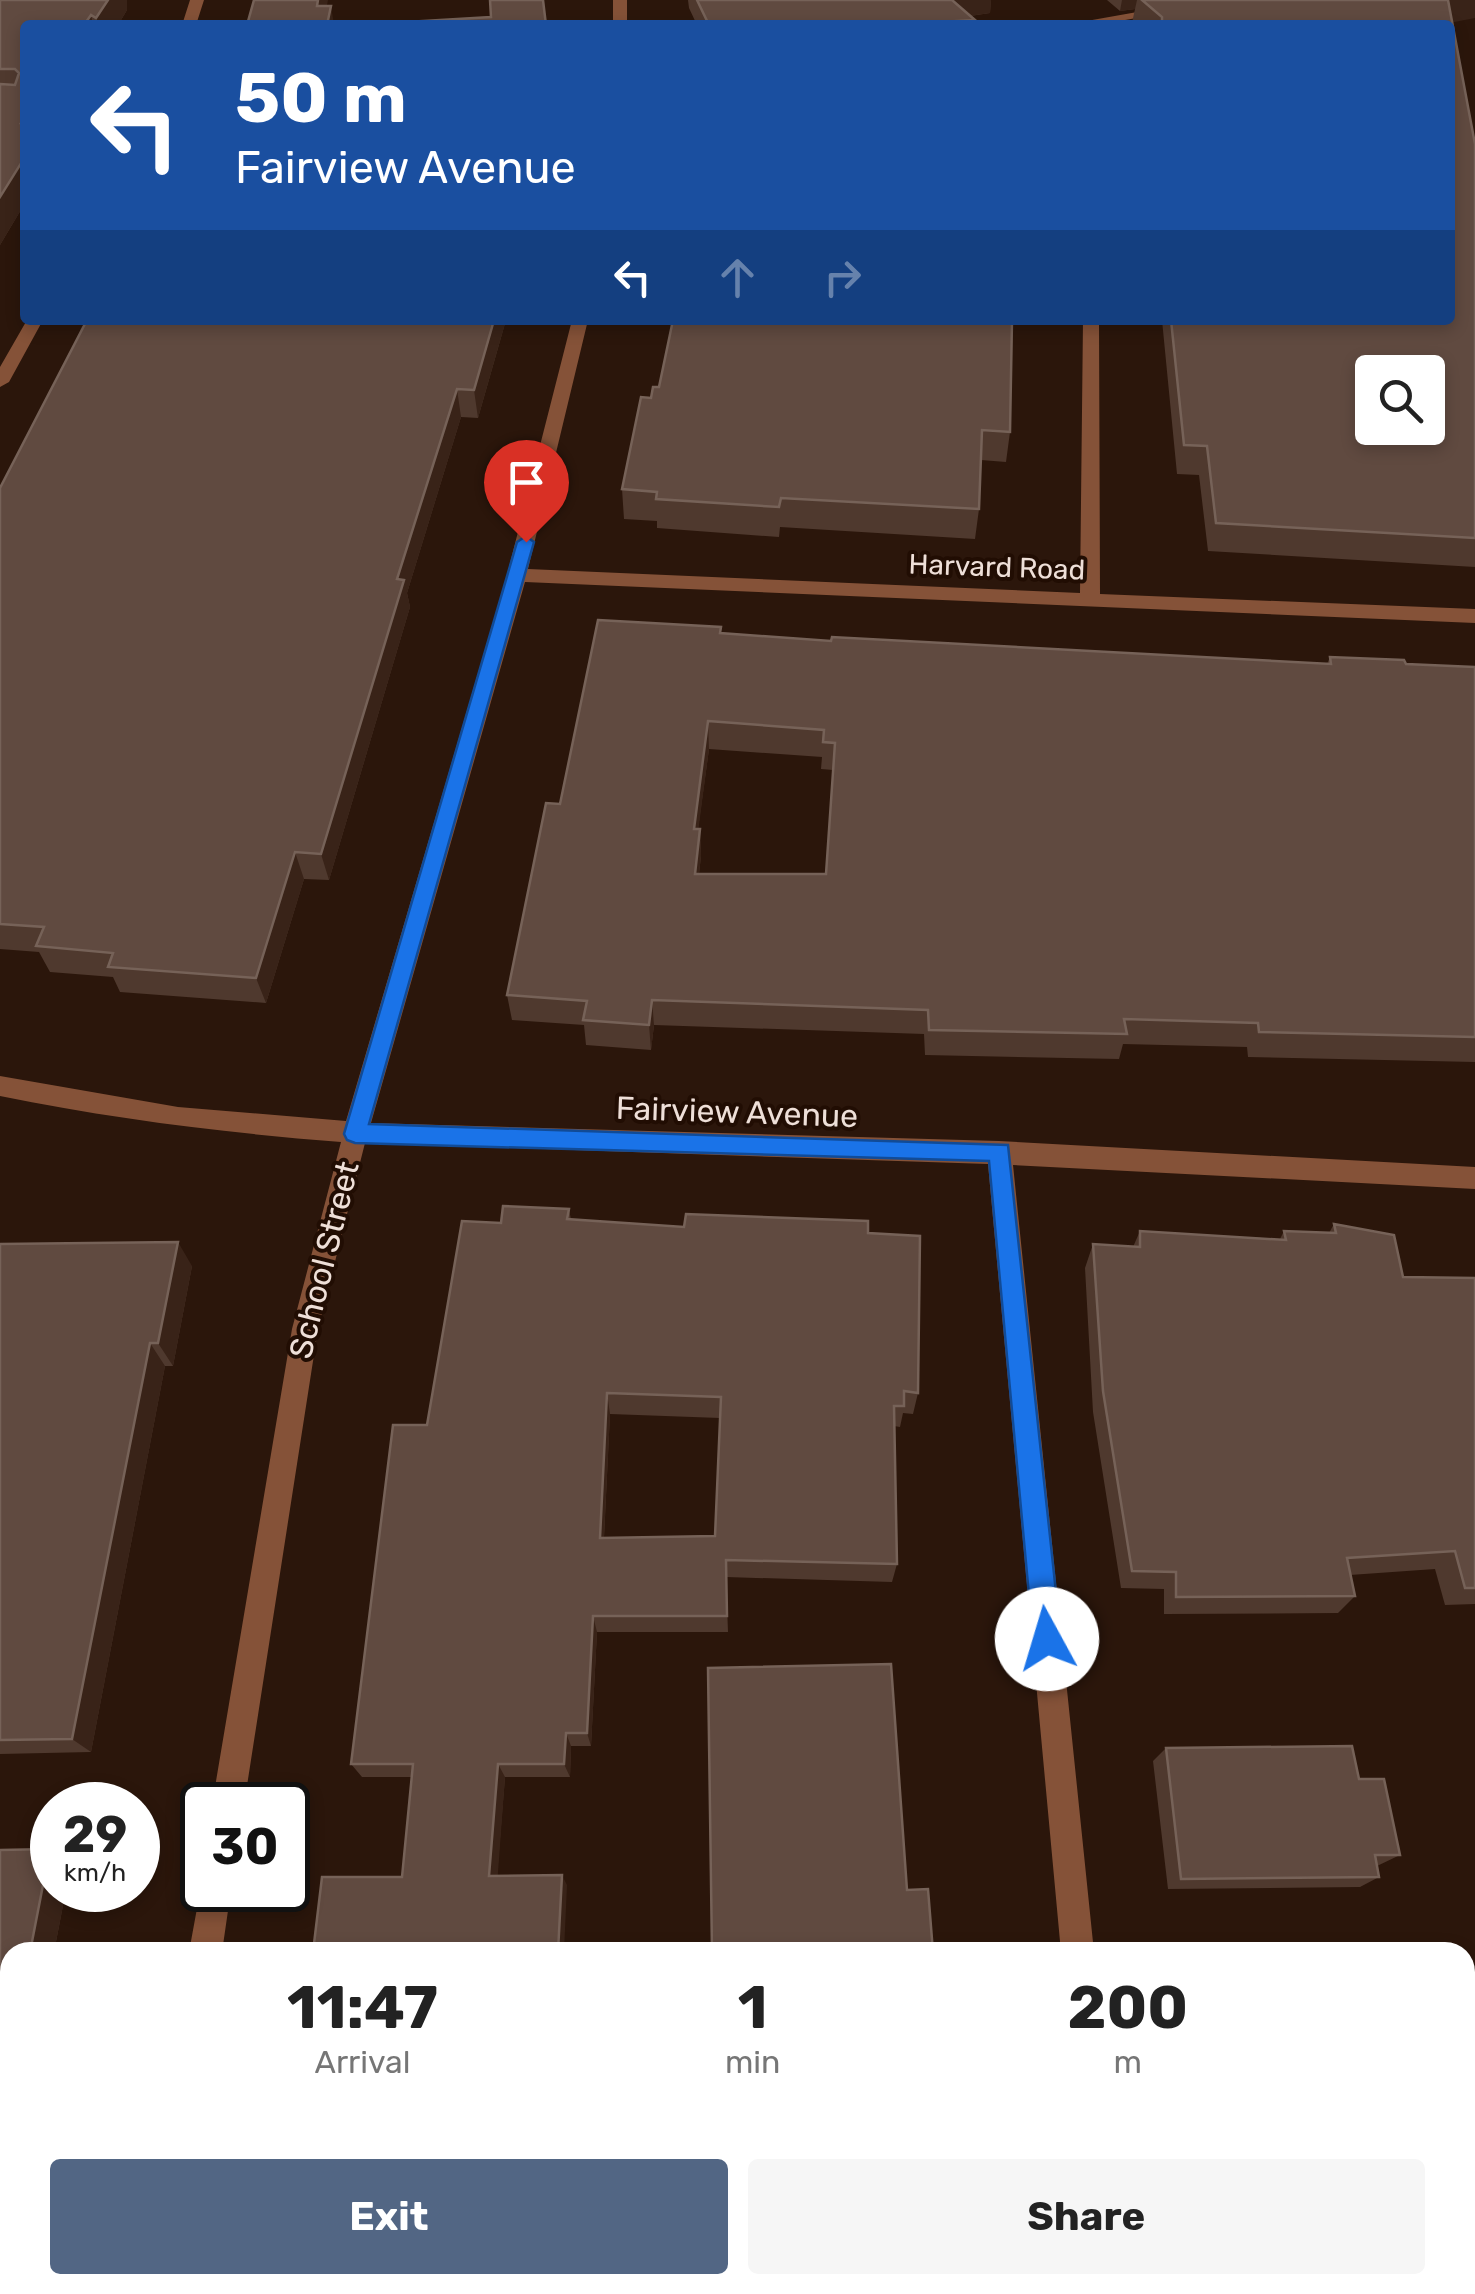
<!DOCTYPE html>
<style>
body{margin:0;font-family:Rubik,sans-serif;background:#f6f6f6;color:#222;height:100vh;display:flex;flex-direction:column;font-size:38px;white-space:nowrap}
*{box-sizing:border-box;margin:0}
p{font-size:32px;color:#767676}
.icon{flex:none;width:55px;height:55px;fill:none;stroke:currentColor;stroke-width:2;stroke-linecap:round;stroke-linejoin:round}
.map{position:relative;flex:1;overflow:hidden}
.sheet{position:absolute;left:0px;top:1942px;width:1475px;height:352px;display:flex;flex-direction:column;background:#fff;border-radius:30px 30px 0 0;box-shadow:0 5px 15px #0003}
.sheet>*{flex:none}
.top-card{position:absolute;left:20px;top:20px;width:1435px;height:305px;border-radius:10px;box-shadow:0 5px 15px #0003;background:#1a4fa0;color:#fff;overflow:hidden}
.controls{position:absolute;left:1355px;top:355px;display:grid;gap:20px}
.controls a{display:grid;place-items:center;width:90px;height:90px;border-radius:10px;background:#fff;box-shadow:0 5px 15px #0003;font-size:50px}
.speed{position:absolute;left:30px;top:1782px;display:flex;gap:20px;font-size:50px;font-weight:700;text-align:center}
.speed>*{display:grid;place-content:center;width:130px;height:130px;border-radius:50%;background:#fff;box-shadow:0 5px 15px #0003;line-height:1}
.speed small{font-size:25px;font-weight:400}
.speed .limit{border:5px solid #111;border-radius:15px;background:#fff;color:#111}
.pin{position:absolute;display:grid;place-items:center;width:85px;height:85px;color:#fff;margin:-102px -42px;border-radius:50% 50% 50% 0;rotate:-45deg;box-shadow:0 0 10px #0007}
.pin .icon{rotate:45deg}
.me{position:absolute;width:110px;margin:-55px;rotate:354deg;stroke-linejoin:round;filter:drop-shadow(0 0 8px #0008)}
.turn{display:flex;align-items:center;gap:35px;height:210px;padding:0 50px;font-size:45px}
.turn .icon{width:130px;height:130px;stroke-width:2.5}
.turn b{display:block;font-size:70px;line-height:85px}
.lanes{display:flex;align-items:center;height:95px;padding:0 50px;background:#0003;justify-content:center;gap:50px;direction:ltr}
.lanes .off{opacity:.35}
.eta{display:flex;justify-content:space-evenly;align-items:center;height:170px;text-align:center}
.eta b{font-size:60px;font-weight:700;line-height:70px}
.primary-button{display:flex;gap:20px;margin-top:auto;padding:20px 50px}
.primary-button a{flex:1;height:115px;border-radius:10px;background:#526684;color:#fff;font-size:40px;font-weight:700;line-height:115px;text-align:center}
.primary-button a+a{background:#f6f6f6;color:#222}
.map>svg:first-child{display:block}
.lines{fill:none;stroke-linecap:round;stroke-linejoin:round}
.minor{fill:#855238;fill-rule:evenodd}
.wall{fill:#4f392e;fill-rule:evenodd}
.shaded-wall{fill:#392318}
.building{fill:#604a40;stroke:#766258;stroke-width:2.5;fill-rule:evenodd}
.route{fill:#1a73e8;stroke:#114b97;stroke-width:2.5}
.labels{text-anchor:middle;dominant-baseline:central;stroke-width:8;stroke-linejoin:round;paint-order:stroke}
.far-street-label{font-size:28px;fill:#eedfd8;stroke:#210d03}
.street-label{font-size:32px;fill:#eedfd8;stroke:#210d03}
</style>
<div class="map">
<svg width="1475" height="2294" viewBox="0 0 1475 2294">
<rect width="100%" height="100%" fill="#2b160b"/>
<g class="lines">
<path class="minor" d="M190 0H204L196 25H182Z
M613 0H627V25H613Z
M1205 0H1238L1097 25H1064Z
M27 320H43L9 382 0 387V367Z
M572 320H588L528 569 1080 593 1083 320H1099L1100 594 1475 609V623L525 582 371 1123 999 1141 1475 1167V1189L1013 1165 1094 1952H1061L988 1164 365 1143 318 1329 244 1805H212L292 1329 341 1142C226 1133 113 1119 0 1096V1076L178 1107 346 1121 507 575Z
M202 1881V1890H231L222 1952H189Z
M138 2285H174L173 2294H137Z
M1093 2285H1129L1130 2294H1094Z"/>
</g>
<path class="wall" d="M0 0H127V10L118 25H25V203L0 245Z
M688 0H991L990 13 970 16 975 20 974 25H697L689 8Z
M1107 0H1475L1452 22 1475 144V567L1208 551 1199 475 1177 474 1162 320H1450V25H1135L1132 23 1135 9 1120 11Z
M506 320 478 418 461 417 407 593 410 607 329 880 304 879 266 1003 120 992 113 977 50 972 39 952 0 949V488Z
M659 387 1010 432 1006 462 981 460 979 509 975 539 780 527 779 537 657 528V521L624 519 622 489 651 398Z
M721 633 831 641 1327 664 1330 657 1406 664 1475 667V1062L1248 1057 1247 1047 1123 1044 1119 1059 925 1055 924 1034 654 1025 651 1050 586 1045 584 1025 512 1020 507 995 560 804ZM709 749 822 757 821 769 833 770 826 874H699L701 856 700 829H698Z
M569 1209 571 1220 684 1227 868 1233 918 1393 913 1414 903 1413 900 1427 894 1426 897 1564 892 1582 726 1577 728 1632H597L591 1746H571L570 1777H505L497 1876 567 1885 402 1877 412 1777H362L351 1764 427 1425 501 1223ZM610 1414 720 1418 715 1536 604 1538Z
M1334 1224 1403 1277 1475 1278V1604L1445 1605 1435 1569 1350 1575 1355 1596 1338 1613 1164 1614V1589L1121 1588 1093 1412 1085 1268 1093 1244 1133 1247 1140 1231 1280 1239 1284 1231 1329 1233Z
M0 1244 192 1266 173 1366H165L91 1752 0 1754Z
M1166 1748 1359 1779 1400 1855 1377 1866 1379 1877 1360 1887 1168 1889 1153 1761Z
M50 1849 52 1850V1890H66L54 1952H10V2012H0V1850Z
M1402 2285H1465L1475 2294H1404Z"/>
<path class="shaded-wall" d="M108 0H127V10L118 25H98L96 18Z
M318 0H328L323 25 317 6Z
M943 0H991L990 13 941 20Z
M1122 0H1137L1135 9 1120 11Z
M1447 0H1475V18L1439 25Z
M331 6 334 25H327Z
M91 15 93 25H84Z
M25 157V203L0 245V197Z
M494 320H506L478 418 474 390Z
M457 389 461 417 407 593 410 607 329 880 321 854 397 579Z
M708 721 709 749 695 855 694 829Z
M700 829 701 856 696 900 695 874Z
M295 852 304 879 266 1003 256 978Z
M652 1000 654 1025 651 1050 649 1025Z
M178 1242 192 1266 173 1366 158 1343Z
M150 1343 165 1366 91 1752 72 1739Z
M607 1393 610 1414 603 1556 600 1538Z
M593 1616 597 1632 591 1746 587 1733Z
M566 1733 571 1746 570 1777 564 1764Z
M498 1764 505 1777 497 1886 489 1876Z
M50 1849 52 1850V1890H66L54 1952H30Z
M562 1875 567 1885 564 1952H558Z
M0 2130 10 2131V2179L0 2233Z
M554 2285H561L560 2294H554Z"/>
<path class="building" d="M0 0H108L96 18 91 15 84 25H25V116L21 123H25V157L0 197V84L15 85 19 73 15 69H0Z
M254 0H318L317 6H331L327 25H247Z
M490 0H543L546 25H355L491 17Z
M697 0H952L975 20 887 25H709Z
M1142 0H1448L1475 144V538L1216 523 1207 446 1184 445 1171 320H1450V25H1162V17ZM1372 372H1428V428H1372Z
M87 320H494L474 390 457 389 397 579 404 580 321 854 295 852 256 978 108 967 113 953 36 946 44 927 0 924V488Z
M673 320H1012L1010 432 982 430 979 509 781 498 779 507 656 499 657 492 622 489 641 397 651 398 653 387H659Z
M598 620 721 627 720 633 831 641 832 637 1331 664 1330 657 1404 660 1406 664 1475 667V1037L1259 1032 1258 1023 1124 1019 1127 1034 929 1030 928 1010 652 1000 649 1025 583 1020 587 1001 507 995 546 803 560 804ZM708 721 824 730 823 742 835 743 826 874H695L700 829H694Z
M503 1206 569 1209 567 1219 684 1227 686 1214 868 1221V1233L920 1236 918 1393 904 1391V1406H894L897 1564 726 1560 727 1616H593L587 1733H566L564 1764H498L489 1876 562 1875 558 1952H313L322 1877H402L413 1764H351L393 1425H427L462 1221 501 1223ZM607 1393 721 1397 715 1536 600 1538Z
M1334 1224 1394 1235 1403 1277 1475 1278V1588H1465L1455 1551 1347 1558 1355 1596 1176 1597V1572L1132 1571 1103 1391 1093 1244 1140 1247V1231L1286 1240 1284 1231 1336 1233Z
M178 1242 158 1343H150L72 1739 0 1740V1244Z
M891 1664 907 1890 928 1889 933 1952H712L708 1668Z
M1352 1746 1359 1779H1384L1400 1855H1375L1379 1877 1181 1879 1166 1748Z
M50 1849 30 1952H10V2005H0V1850Z
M1475 2086V2294H1431L1429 2285H1465V2087Z
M275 2285H554V2294H274Z
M700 2285H919V2294H700Z"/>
<path class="route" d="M526 536 534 542 369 1124 1008 1145 1061 1639 1057 1649 1047 1653 1037 1649 1033 1639 989 1161 355 1143 347 1140 344 1134 517 542Z"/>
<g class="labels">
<g class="far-street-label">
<text transform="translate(997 567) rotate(2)">Harvard Road</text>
</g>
<g class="street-label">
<text transform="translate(737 1112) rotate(2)">Fairview Avenue</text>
<text transform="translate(324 1260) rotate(-76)">School Street</text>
</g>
</g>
</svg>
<div class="controls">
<a><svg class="icon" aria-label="search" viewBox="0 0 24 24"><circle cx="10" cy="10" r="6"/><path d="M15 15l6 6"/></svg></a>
</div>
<div class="speed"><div>29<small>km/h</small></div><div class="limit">30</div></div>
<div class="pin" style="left:526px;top:542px;background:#d93025"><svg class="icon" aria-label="arrive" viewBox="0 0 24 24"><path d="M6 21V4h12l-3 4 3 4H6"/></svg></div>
<svg class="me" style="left:1047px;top:1639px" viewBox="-20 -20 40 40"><circle r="19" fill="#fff"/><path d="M0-13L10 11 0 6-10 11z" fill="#1a73e8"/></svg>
<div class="top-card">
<div class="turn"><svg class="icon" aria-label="left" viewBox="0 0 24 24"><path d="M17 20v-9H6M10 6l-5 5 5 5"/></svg><div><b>50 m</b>Fairview Avenue</div></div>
<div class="lanes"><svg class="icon" aria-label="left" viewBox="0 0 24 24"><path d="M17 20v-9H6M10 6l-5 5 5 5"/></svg><svg class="icon off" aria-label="ahead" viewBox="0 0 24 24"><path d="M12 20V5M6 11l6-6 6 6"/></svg><svg class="icon off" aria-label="right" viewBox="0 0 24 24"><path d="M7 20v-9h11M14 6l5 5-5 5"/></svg></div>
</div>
<section class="sheet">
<div class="eta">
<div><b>11:47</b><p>Arrival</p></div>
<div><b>1</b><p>min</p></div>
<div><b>200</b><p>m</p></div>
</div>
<div class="primary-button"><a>Exit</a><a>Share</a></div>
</section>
</div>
